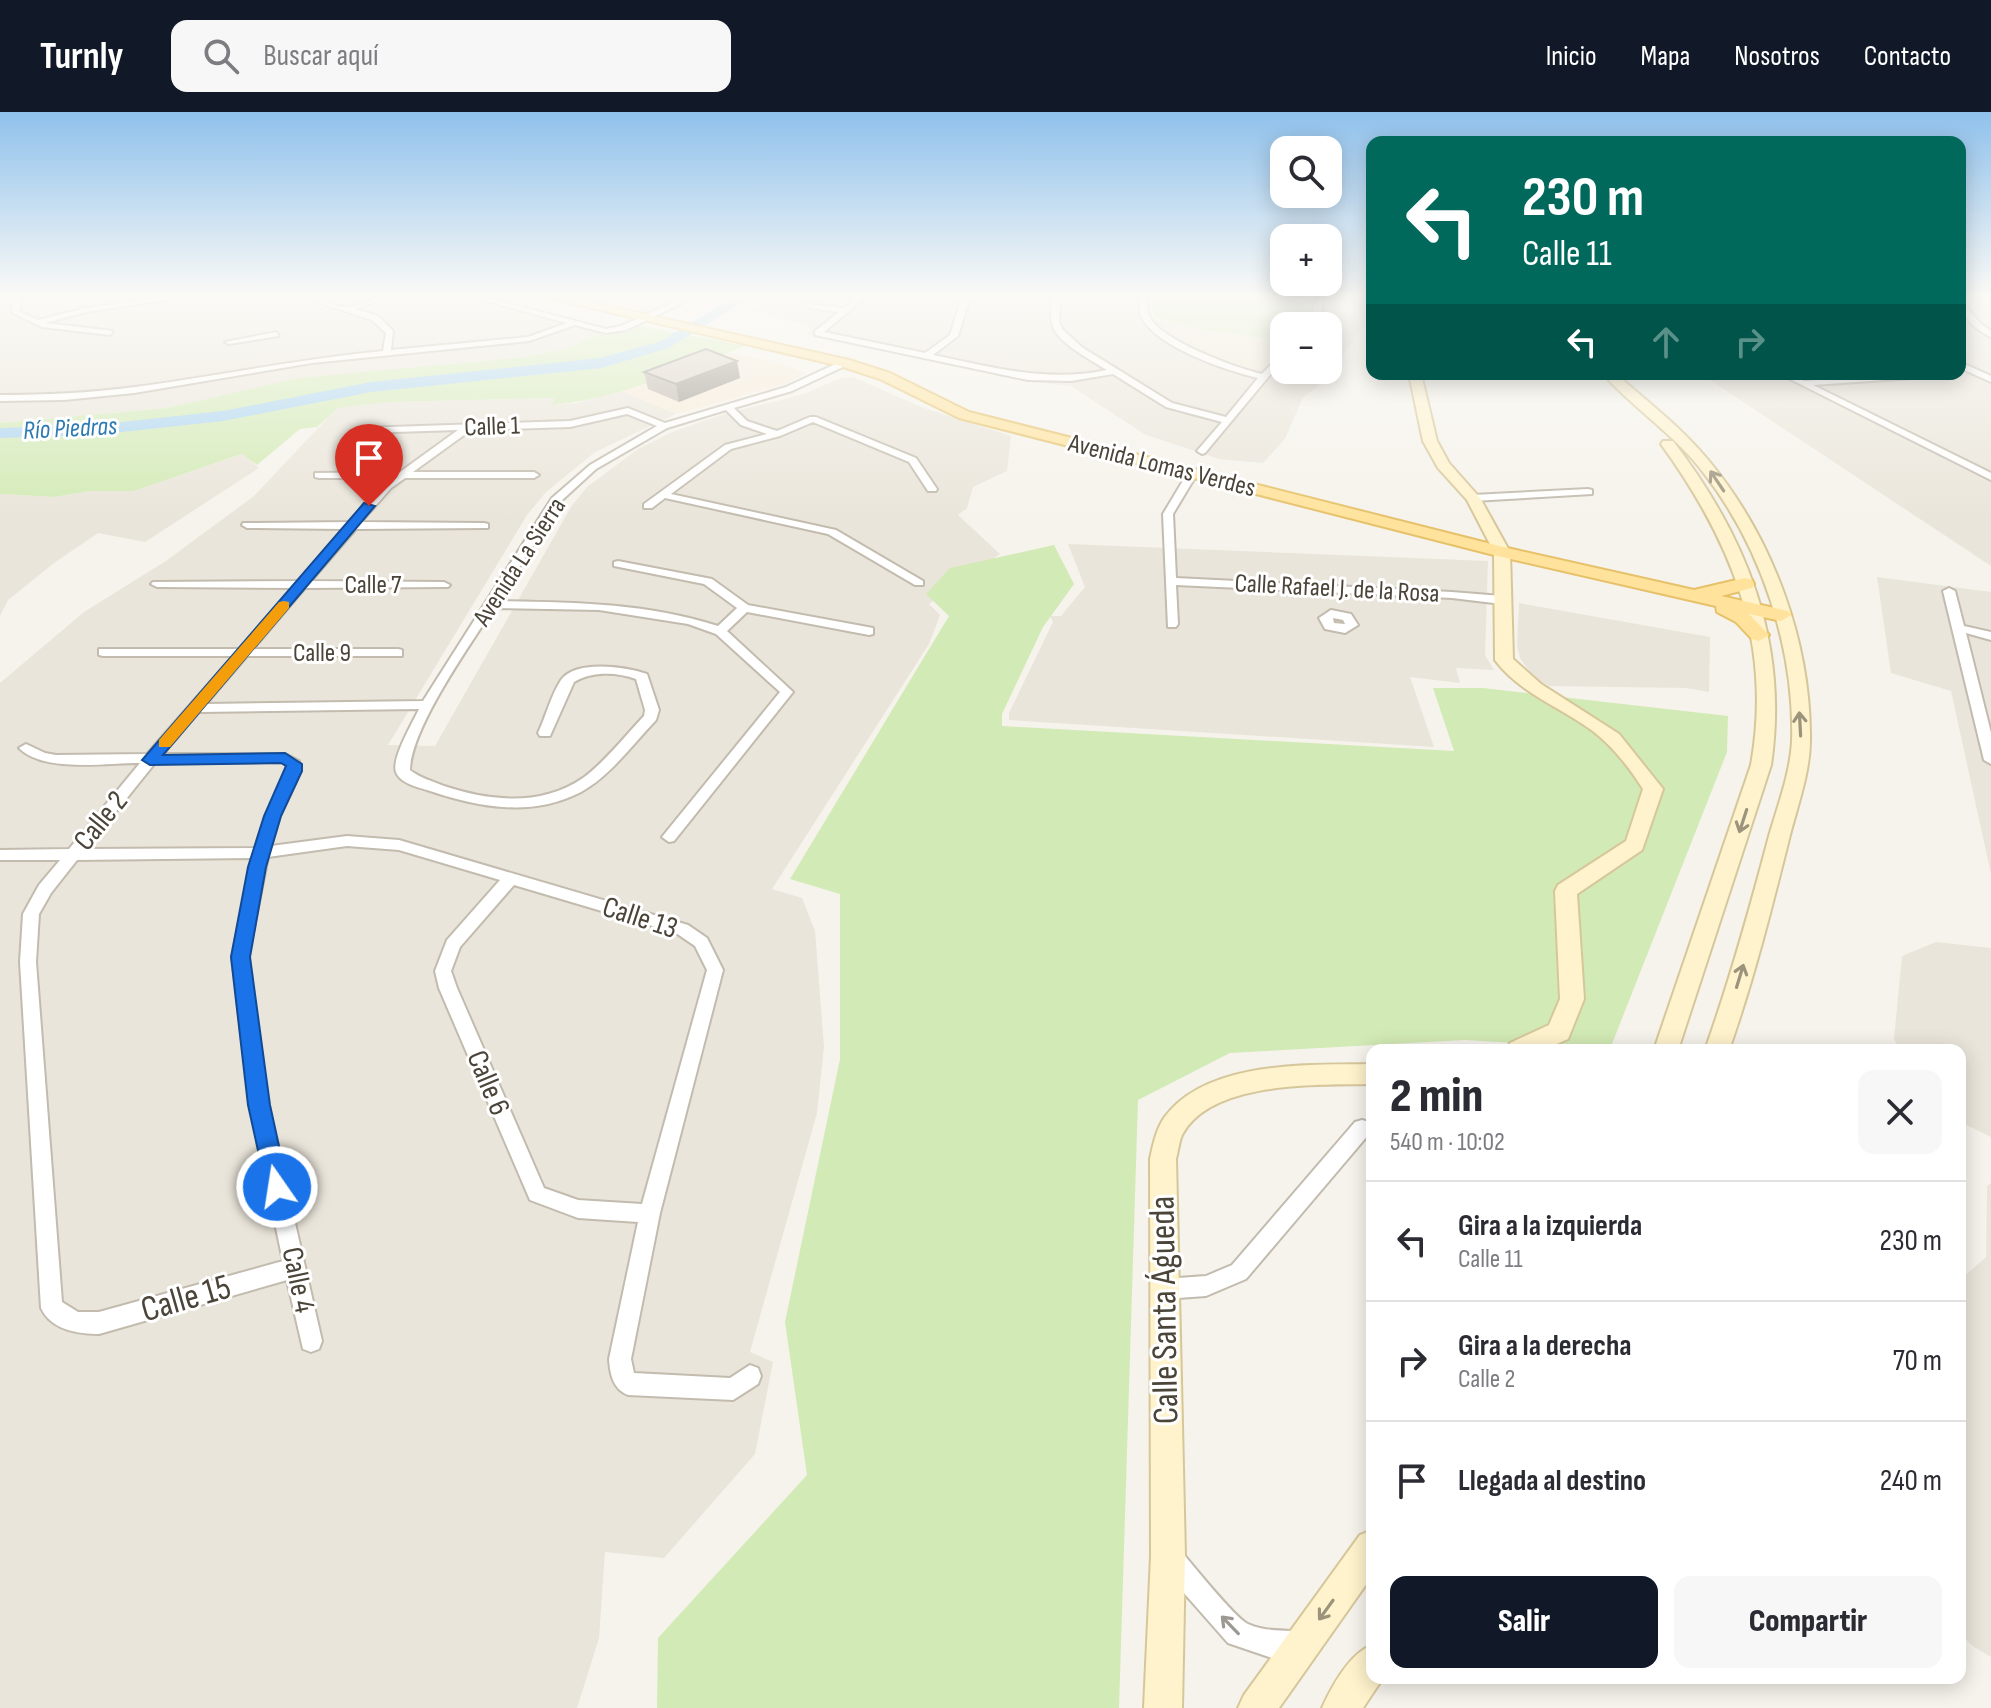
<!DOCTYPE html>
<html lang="es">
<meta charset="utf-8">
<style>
body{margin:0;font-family:"Sofia Sans Condensed",sans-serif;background:#f7f7f7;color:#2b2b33;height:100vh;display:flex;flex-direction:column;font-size:30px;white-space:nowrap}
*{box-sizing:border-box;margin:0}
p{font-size:26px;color:#7c7c81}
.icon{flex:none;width:44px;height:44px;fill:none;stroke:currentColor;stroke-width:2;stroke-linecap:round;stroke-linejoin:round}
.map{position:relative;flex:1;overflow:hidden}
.drawer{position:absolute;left:1366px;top:932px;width:600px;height:640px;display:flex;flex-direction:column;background:#fff;border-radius:16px;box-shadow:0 4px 20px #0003}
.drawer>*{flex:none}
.guide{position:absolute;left:1366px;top:24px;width:600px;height:244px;border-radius:16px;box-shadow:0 4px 20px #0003;background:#00695c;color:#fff;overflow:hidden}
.controls{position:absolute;left:1270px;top:24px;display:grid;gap:16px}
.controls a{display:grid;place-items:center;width:72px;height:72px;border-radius:16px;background:#fff;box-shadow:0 4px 20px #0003;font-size:40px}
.pin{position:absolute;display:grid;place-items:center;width:68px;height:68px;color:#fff;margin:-82px -34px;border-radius:50% 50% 50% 0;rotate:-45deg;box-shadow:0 0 8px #0007}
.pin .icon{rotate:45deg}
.me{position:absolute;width:88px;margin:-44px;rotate:347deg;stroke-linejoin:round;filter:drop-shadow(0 0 6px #0008)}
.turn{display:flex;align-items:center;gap:28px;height:168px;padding:0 24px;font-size:36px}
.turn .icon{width:104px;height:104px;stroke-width:2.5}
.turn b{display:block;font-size:56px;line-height:68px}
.lanes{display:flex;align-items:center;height:76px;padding:0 24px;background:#0003;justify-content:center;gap:40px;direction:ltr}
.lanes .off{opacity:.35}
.round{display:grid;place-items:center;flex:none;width:84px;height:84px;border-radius:16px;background:#f7f7f7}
.head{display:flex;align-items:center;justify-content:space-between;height:136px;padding:0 24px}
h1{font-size:48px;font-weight:800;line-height:60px}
.cta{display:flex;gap:16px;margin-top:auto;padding:16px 24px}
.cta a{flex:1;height:92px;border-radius:16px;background:#111827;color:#fff;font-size:32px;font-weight:800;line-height:92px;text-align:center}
.cta a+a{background:#f7f7f7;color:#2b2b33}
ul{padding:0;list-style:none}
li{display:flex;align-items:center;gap:24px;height:120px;padding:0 24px;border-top:2px solid #e1e1e2}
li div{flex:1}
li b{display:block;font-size:30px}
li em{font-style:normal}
header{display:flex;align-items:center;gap:48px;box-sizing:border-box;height:112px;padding:0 40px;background:#111827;color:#fff}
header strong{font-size:38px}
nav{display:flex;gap:44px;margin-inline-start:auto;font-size:28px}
.search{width:560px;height:72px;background:#f7f7f7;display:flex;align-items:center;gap:20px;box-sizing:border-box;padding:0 28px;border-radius:16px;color:#7c7c81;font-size:30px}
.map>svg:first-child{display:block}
.residential{fill:#eae5da;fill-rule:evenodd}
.commercial{fill:#f7ead8}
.education{fill:#efe8d6}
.green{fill:#d2eab5}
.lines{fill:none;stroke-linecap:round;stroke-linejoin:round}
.river{fill:#a9d4f2;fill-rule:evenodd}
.street-casing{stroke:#c2bbae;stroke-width:4}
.secondary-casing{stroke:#d6c79b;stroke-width:4}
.primary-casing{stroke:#e6c16a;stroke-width:4}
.street{fill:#fff;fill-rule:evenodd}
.secondary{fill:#fff3cd;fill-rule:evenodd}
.primary{fill:#ffe39c;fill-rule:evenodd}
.wall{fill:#bab2a6}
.shaded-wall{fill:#979187}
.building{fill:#d8cfc1;stroke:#979187;stroke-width:2}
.oneway{stroke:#9c937c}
.oneway2{stroke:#9c9892}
.route{fill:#1a73e8;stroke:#114b97;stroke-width:2}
.slow{fill:#f59e0b}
.labels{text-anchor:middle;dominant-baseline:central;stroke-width:6;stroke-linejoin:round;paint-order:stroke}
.far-street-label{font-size:26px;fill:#4b4439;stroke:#fff}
.far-water-label{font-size:26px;font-style:italic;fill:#2e7ab2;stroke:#fff}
.street-label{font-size:30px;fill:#4b4439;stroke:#fff}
.near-street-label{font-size:36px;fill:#4b4439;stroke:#fff}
</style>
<header>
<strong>Turnly</strong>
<div class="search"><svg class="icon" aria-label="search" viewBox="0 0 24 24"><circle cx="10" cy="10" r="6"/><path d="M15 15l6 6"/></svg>Buscar aquí</div>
<nav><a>Inicio</a><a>Mapa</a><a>Nosotros</a><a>Contacto</a></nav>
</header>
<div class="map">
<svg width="1991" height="1596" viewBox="0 0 1991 1596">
<rect width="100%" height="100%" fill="#f6f3ec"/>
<path class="residential" d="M0 185H464L602 221 565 237 525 245 298 266 167 296 0 311Z
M579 185H701L658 205Z
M770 185H1372V204L1322 271 1303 285 1285 327 1263 351 1219 347 1146 323 1071 274 1032 270 808 223 810 214 753 199ZM1284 214H1328V258H1284Z
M1960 185H1991V454L1701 262H1960Z
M853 265 921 295 1011 324 1007 359 973 375 967 396 958 403 1000 442 929 492 940 503 929 532 772 777 802 786 815 819 824 935 817 1001 750 1240 773 1250 755 1342 664 1446 605 1440 599 1526 577 1596H0V571L84 500 166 449 254 384 337 296 386 290 556 286 553 293 577 291 620 278 676 302 595 340 546 380 527 403 388 633 435 634 571 395 587 375 638 337 672 320 721 303 804 282 840 266Z
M243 342 259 356 145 430 98 421 54 451 8 488 0 504V382L55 385 89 379H134Z
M1068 432 1488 449 1485 543 1494 558 1456 556 1460 571 1410 565 1434 635 1009 608V601L1053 510 1050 504H1061L1085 475Z
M1877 465 1991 480V762L1951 579 1891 561Z
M1519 491 1710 525 1709 580 1686 576 1550 574 1534 566 1520 546 1517 534Z
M1936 830 1991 836V1025L1960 1010V938H1900L1894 927 1902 844Z
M1991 1071V1545L1974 1535 1960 1522V1168L1986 1145 1987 1074Z"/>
<path class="commercial" d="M727 241 767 248 807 261 785 272 676 302 620 278Z"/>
<path class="education" d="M1154 205 1202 217 1284 229 1260 258 1254 259 1221 248 1161 214Z"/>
<path class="green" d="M1151 185H1311L1306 203 1297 214H1284V229L1202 217 1154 205Z
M638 213 745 234C684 257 618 287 552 293L555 286 386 290 338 296 317 315 300 317 257 353 242 342 134 379H89L55 385 0 382V311L167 296 298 266 525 245 565 237 602 221H614Z
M1054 433 1074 472 1043 515 1002 602V614L1454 639 1433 576H1483L1728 604 1727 640 1610 937 1465 928 1230 941 1138 988 1119 1596H657L658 1526 807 1363 785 1210 840 947V782L790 767 949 504 926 482 950 456Z"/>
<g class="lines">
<path class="river" d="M734 185H751L669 236 601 256 371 280 223 309 94 323 0 326V316L94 313 223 299 371 270 600 246 659 230Z"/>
<defs>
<path id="street" d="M16 185H24L19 195 20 200 38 208 86 196 163 185H185L86 200 45 211 113 219 110 223 42 215 13 201 11 195Z
M302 185C318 185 333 196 348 195 361 194 372 185 387 185L355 197 378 204 393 219 391 238 528 225 567 211 471 185H484L606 217 621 214 685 185H695L626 218 606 221 575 213 529 229 312 251 134 281 64 288 0 289V283C45 283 90 281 135 275 218 264 299 247 383 239L386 221 372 208Z
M590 185H601L583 194 576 192Z
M857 185H866L824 220 925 241 950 223 962 185H970L958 224 933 243C992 255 1047 271 1107 258 1091 248 1056 230 1052 212 1050 204 1052 193 1052 185H1060L1059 210 1063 218 1083 236 1172 291 1226 305 1258 266C1228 259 1155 235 1141 204 1139 199 1140 191 1139 185H1147C1147 191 1147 199 1149 204 1161 229 1236 256 1262 262L1284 239V246L1205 341 1202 342 1197 339 1222 310 1166 295 1113 262 1071 269 1028 268 815 223V219L839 200 810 196 807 192 844 196Z
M1317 185H1325L1319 205 1311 214H1303L1311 204Z
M1960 188 1981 212 1991 219V225C1977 219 1960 204 1960 188Z
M276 220 279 224 229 232 225 230Z
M844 248 848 251 847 253 792 279 734 296 747 309 777 319 810 305H816L916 346 937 377 936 379H928L909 350 813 310 780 324 731 337 671 382 836 418 923 469V473H915L828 422 665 386 652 396H644V392L725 333 767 322 741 313 726 298 667 316 596 357 560 390 498 489C572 490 647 491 718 514L737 496 704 472 614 454V450L618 449 712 467 748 493 873 516V522L869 523 747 500 727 519 793 580 674 729 669 730 662 725 780 580 716 522 688 512 599 498 494 496C470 533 411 616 410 658 420 666 432 669 444 674 489 689 541 695 583 666 605 650 625 624 644 604L645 598 636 567C617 560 592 559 574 570L550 624H540L538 621C546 604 551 583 561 568 576 547 627 555 647 562L659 598 656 608C633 632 610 664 581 680 531 706 477 695 427 678 417 675 400 671 396 660 391 647 413 610 419 597L199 600 163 642H285L299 649 301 659 280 704 271 734 347 724 399 728 688 813 707 826 723 858 660 1101 631 1247 634 1261 730 1266 750 1253 758 1256 761 1264 758 1272 733 1288 628 1283C613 1277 610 1262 609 1247L638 1110 578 1106 530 1088 439 876 435 859 447 828 500 768 399 738 347 734 268 745 248 845 268 993 322 1229 319 1237 311 1240 303 1237 287 1168 99 1222C78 1222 51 1218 41 1196L20 850 23 802 39 773 60 748H0V738L69 737 140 651C106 651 44 661 19 636L26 632 45 641 56 643 147 642 233 544H103L99 543V537H239L293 476 157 475 151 472 153 470 299 469 344 417 247 416 242 413 243 411 350 410 392 366H319L315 365V361L400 360 458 318 363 321 360 320V316L570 309 628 296 665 311 786 275ZM627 302 657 314 590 353 552 386 423 589 206 592 247 544H402V538L398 537H253L305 476 448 475 450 473 444 470 311 469 356 417 488 416V412L484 411 361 410 391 376 405 366H534L539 363 534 360H413L471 318 570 315ZM282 650 287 654V659L266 704 255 736 86 737 155 651ZM252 746 232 845 250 993 283 1149 99 1200H78L62 1190 36 850 39 802 51 781 77 748ZM514 773 676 821 695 834 707 858 642 1092 578 1088 544 1076 457 876 451 859 460 835Z
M1960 250 1991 264V270L1960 256Z
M1780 262H1791L1804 269 1892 262H1931L1927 265 1813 273 1991 361V368Z
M1192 359 1197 362 1173 402 1176 466 1452 480 1502 484 1508 488 1502 492 1452 486 1176 473 1178 512 1176 515H1168L1163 402 1187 362Z
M1588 377 1592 378V382L1473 389 1468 386 1473 383Z
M1949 476 1955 479 1964 514 1991 520V528L1966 521 1991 621V652L1984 648 1943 479Z
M1331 498 1351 502 1358 513 1345 521 1325 517 1319 506ZM1333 506 1343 508 1345 512 1334 511Z
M1362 1008 1369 1010 1372 1016 1369 1022 1246 1167 1206 1184 1164 1187 1156 1184 1153 1177 1156 1170 1164 1167 1206 1164 1232 1153 1355 1010Z
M1171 1435 1180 1438C1192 1452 1235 1506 1248 1512 1269 1522 1290 1515 1309 1523L1313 1532 1309 1541 1300 1545 1272 1546 1228 1531 1162 1456 1159 1447 1162 1438Z"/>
<path id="secondary" d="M1409 262H1421L1437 329 1449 351 1480 386 1510 440 1513 547 1541 572 1619 622 1663 677 1642 738 1577 782 1584 887 1568 927 1543 938H1507L1510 931 1549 913 1560 887 1555 779 1558 773 1626 729 1643 677C1629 655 1612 633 1590 617 1558 594 1520 581 1495 548L1494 440 1467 388 1438 356 1423 329Z
M1603 262H1616C1648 290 1682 316 1709 349 1772 425 1811 529 1810 628 1810 660 1798 692 1790 723 1772 795 1754 867 1729 938H1705C1730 868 1750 796 1769 724 1778 693 1790 662 1792 630 1795 538 1762 437 1706 364 1677 324 1635 298 1603 262Z
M1663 329H1673C1747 425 1789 531 1771 653L1678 938H1654L1751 653C1773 531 1732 430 1661 332Z
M1372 952V972C1320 973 1211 968 1182 1023 1179 1030 1178 1040 1176 1047L1185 1444 1182 1596H1144L1151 1444 1150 1047C1153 1033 1156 1018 1164 1006 1206 948 1309 953 1372 952Z
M1372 1418V1464L1279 1596H1238L1244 1583 1360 1423Z
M1372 1533V1566H1383L1363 1596H1322C1332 1574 1349 1542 1372 1533Z"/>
<path id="primary" d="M545 185H568L849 248 890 261 969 300 1503 435 1694 478 1745 466 1752 468 1754 472 1752 476 1721 484 1788 499 1791 503 1781 509 1749 502 1769 523 1759 529 1752 527 1736 510 1717 500 1716 494 1502 445 959 306 880 267 840 254Z"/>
</defs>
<use href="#street" class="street-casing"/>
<use href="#secondary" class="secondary-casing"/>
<use href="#primary" class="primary-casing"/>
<use href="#street" class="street"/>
<use href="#secondary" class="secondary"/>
<use href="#primary" class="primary"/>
</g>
<path class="wall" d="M644 260 740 266 679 290 648 277Z"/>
<path class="shaded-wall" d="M737 249 740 266 679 290 676 272Z"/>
<path class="building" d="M706 237 737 249 676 272 644 260Z"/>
<defs><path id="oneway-shaft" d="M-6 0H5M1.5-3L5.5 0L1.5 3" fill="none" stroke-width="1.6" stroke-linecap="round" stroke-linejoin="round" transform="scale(2)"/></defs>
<g class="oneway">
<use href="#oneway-shaft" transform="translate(1717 369) rotate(-124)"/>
<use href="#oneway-shaft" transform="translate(1800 612) rotate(-93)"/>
<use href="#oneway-shaft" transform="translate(1743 709) rotate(108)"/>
<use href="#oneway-shaft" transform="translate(1740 864) rotate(-73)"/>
<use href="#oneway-shaft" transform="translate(1326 1498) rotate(126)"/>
</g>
<use class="oneway2" href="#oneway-shaft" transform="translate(1230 1513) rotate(-134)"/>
<linearGradient id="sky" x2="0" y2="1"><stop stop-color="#8fc1ec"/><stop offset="0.45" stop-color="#fbfaf6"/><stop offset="1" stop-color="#fbfaf6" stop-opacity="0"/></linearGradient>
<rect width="1991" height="409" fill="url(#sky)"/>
<path class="route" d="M364 391 375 394 163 643 285 641 302 652V659L281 704 266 755 250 845 270 993 288 1075 285 1082 277 1085 269 1082 266 1075 248 993 231 845 248 755 264 704 286 654 281 651 150 653 142 648Z"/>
<path class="slow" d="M284 489 289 490V496L170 635H159V628L279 490Z"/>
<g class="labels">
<g class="far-street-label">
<text transform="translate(492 315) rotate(-2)">Calle 1</text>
<text transform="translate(1162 354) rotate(14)">Avenida Lomas Verdes</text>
<text transform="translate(520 450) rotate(-57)">Avenida La Sierra</text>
<text x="373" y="473">Calle 7</text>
<text transform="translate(1337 477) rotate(3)">Calle Rafael J. de la Rosa</text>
<text x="322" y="541">Calle 9</text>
</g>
<g class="far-water-label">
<text transform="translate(70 317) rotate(-3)">Río Piedras</text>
</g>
<g class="street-label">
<text transform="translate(101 709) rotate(-51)">Calle 2</text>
<text transform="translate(640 806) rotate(18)">Calle 13</text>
<text transform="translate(488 971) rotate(67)">Calle 6</text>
<text transform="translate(298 1168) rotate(78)">Calle 4</text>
</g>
<g class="near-street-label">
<text transform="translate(186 1187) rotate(-16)">Calle 15</text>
<text transform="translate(1165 1198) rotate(-91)">Calle Santa Águeda</text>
</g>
</g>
</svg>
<div class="controls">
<a><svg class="icon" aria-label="search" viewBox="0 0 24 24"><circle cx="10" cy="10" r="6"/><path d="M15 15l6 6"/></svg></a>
<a>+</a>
<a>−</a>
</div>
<div class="pin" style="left:369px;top:394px;background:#d93025"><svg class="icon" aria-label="arrive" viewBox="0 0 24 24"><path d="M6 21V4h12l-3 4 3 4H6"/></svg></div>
<svg class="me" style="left:277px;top:1075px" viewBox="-20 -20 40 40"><circle r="17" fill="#1a73e8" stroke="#fff" stroke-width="3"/><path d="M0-11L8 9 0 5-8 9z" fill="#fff"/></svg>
<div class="guide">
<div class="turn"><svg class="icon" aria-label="left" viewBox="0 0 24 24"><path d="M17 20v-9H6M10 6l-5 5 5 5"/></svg><div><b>230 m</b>Calle 11</div></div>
<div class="lanes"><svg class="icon" aria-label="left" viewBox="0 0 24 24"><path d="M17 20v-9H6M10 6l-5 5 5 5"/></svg><svg class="icon off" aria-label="ahead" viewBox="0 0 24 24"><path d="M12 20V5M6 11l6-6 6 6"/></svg><svg class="icon off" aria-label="right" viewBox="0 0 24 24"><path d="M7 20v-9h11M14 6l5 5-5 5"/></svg></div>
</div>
<section class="drawer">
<div class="head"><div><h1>2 min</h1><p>540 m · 10:02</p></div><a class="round"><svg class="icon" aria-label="close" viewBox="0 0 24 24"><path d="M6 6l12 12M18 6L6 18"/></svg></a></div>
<ul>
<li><svg class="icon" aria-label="left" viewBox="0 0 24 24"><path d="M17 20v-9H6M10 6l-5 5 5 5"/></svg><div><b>Gira a la izquierda</b><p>Calle 11</p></div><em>230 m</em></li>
<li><svg class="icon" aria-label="right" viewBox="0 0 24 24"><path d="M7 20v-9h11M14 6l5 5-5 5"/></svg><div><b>Gira a la derecha</b><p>Calle 2</p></div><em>70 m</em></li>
<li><svg class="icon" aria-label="arrive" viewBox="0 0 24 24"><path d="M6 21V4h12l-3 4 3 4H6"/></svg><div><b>Llegada al destino</b></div><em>240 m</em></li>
</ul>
<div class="cta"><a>Salir</a><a>Compartir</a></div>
</section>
</div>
